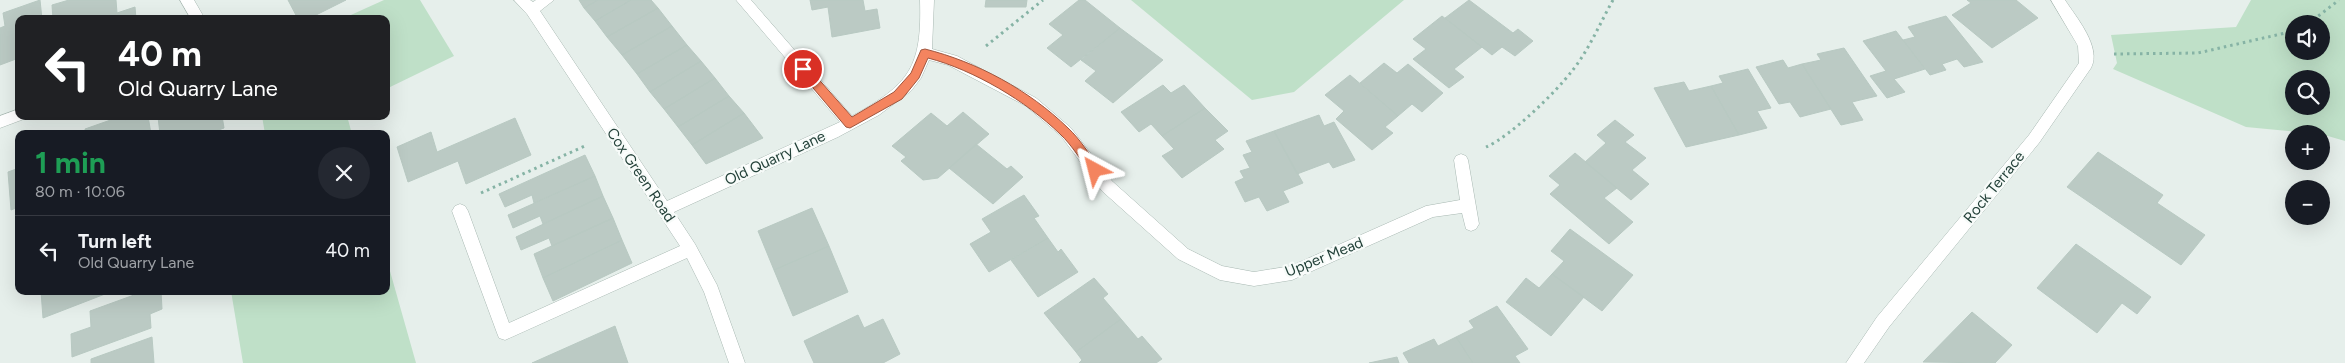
<!DOCTYPE html>
<meta charset="utf-8">
<style>
body{margin:0;font-family:Figtree,sans-serif;background:#242831;color:#f1f3f6;height:100vh;display:flex;flex-direction:column;font-size:19px;white-space:nowrap}
*{box-sizing:border-box;margin:0}
p{font-size:16px;color:#9ea1a6}
.icon{flex:none;width:28px;height:28px;fill:none;stroke:currentColor;stroke-width:2;stroke-linecap:round;stroke-linejoin:round}
.map{position:relative;flex:1;overflow:hidden}
.side{position:absolute;left:15px;top:130px;width:375px;height:165px;display:flex;flex-direction:column;background:#171b24;border-radius:10px;box-shadow:0 5px 20px #0002}
.side>*{flex:none}
.guide{position:absolute;left:15px;top:15px;width:375px;height:105px;border-radius:10px;box-shadow:0 5px 20px #0002;background:#202124;color:#fff;overflow:hidden}
.tools{position:absolute;left:2285px;top:15px;display:grid;gap:10px}
.tools a{display:grid;place-items:center;width:45px;height:45px;border-radius:50%;background:#171b24;box-shadow:0 5px 20px #0002;font-size:25px}
.pin{position:absolute;display:grid;place-items:center;width:42px;height:42px;color:#fff;margin:-21px;border:2px solid #fff;border-radius:50%;box-shadow:0 1px 5px #0007}
.me{position:absolute;width:55px;margin:-28px;rotate:322deg;stroke-linejoin:round;filter:drop-shadow(0 0 4px #0008)}
.turn{display:flex;align-items:center;gap:18px;height:105px;padding:0 20px;font-size:22px}
.turn .icon{width:65px;height:65px;stroke-width:2.5}
.turn b{display:block;font-size:35px;line-height:42px}
.round{display:grid;place-items:center;flex:none;width:52px;height:52px;border-radius:26px;background:#242831}
.overview{display:flex;align-items:center;justify-content:space-between;height:85px;padding:0 20px}
h1{font-size:30px;font-weight:700;line-height:38px;color:#1e9e55}
ul{padding:0;list-style:none}
li{display:flex;align-items:center;gap:15px;height:70px;padding:0 20px;border-top:1px solid #363941}
li div{flex:1}
li b{display:block;font-size:19px}
li em{font-style:normal}
.map>svg:first-child{display:block}
.green{fill:#bfe0c8;fill-rule:evenodd}
.building{fill:#bbcac4;stroke:#b8c9c2}
.lines{fill:none;stroke-linecap:round;stroke-linejoin:round}
.minor-casing{stroke:#a8b8b2;stroke-width:1}
.path{stroke:#86b3a5;stroke-width:3;stroke-dasharray:2.5 4;stroke-linecap:butt}
.minor{fill:#fff;fill-rule:evenodd}
.route{fill:#f4845f;stroke:#9f563e}
.labels{text-anchor:middle;dominant-baseline:central;stroke-width:4.5;stroke-linejoin:round;paint-order:stroke}
.street-label{font-size:15px;fill:#24423a;stroke:#f7fbf9}
</style>
<div class="map">
<svg width="2345" height="363" viewBox="0 0 2345 363">
<rect width="100%" height="100%" fill="#e6efeb"/>
<path class="green" d="M384 0H420L454 56 386 89V19H342Z
M1131 0H1404L1294 92 1252 100Z
M2251 0H2345V141L2321 134 2246 127 2113 69 2117 63 2111 35 2236 27ZM2294 24H2321V51H2294ZM2294 79H2321V106H2294Z
M262 116H347L352 134H265Z
M386 257 416 363H243L231 291H386Z"/>
<path class="building" d="M40 0 42 19H19V64H17L16 59 0 65V28L5 26 3 13Z
M69 0H116L117 13 135 7 136 19H53L52 5Z
M288 0H346L308 19H298Z
M579 0H598L584 8Z
M598 0H631L595 21 584 8Z
M631 0H651L658 8 607 37 595 21Z
M810 0H863L865 11 877 9 880 28 832 37 828 7 812 10Z
M986 0H1027L1026 7H985Z
M1079 0H1085L1120 28 1071 67 1047 48 1063 35 1049 24Z
M1469 0 1513 33 1518 29 1533 41 1515 56 1502 47 1492 55 1445 18Z
M1967 0H2016L2038 18 1992 48 1952 15 1971 3Z
M658 8 672 26 622 55 607 37Z
M1442 16 1482 47 1454 69 1464 77 1449 88 1413 59 1426 49 1413 39Z
M1946 16 1983 62 1964 67 1957 59 1942 64 1946 70 1930 75 1903 40 1915 37 1908 27Z
M672 26 687 45 637 74 622 55Z
M1120 28 1163 60 1113 103 1085 81 1096 71 1081 60Z
M1896 31 1925 69 1894 79 1905 92 1887 98 1870 76 1886 71 1863 41Z
M687 45 701 61 650 92 637 74Z
M1844 48 1877 96 1852 102 1863 120 1841 125 1802 64 1821 60 1817 54Z
M1783 60 1788 68 1802 64 1831 109 1800 117 1790 102 1779 104 1756 67Z
M701 61 715 78 664 109 650 92Z
M1384 63 1397 73 1408 64 1443 93 1422 112 1412 104 1398 116 1360 83Z
M1748 69 1771 108 1757 111 1767 128 1739 135 1711 86 1723 83 1719 76Z
M1350 75 1398 116 1385 127 1393 133 1372 150 1336 119 1344 111 1325 95Z
M715 78 729 96 678 127 664 109Z
M1684 82 1689 91 1711 86 1739 135 1686 147 1654 88Z
M1163 85 1171 93 1184 85 1205 108 1162 136 1151 124 1139 132 1121 112Z
M729 96 744 113 692 145 678 127Z
M1205 108 1228 131 1215 140 1224 149 1182 178 1162 156 1174 149 1162 136Z
M963 112 989 134 938 178 923 180 901 161 906 157 892 146 931 113 947 126Z
M744 113 763 138 706 164 692 145Z
M1319 115 1324 126 1334 122 1355 160 1333 168 1329 162 1297 174 1274 131Z
M122 116H125V120L136 116H148L151 134H86L85 129Z
M222 116 224 128 208 134H160L158 117 161 116Z
M515 118 531 155 466 184 458 161 408 182 397 147 431 132 437 152Z
M1615 120 1634 135 1625 142 1646 158 1632 170 1649 184 1631 200 1585 162 1606 143 1597 135Z
M1274 131 1303 183 1283 191 1289 202 1267 211 1259 197 1245 202 1235 182 1244 178 1240 171 1250 168 1243 155 1252 152 1246 141Z
M976 144 1007 169 1011 166 1023 177 993 204 949 168Z
M2098 152 2163 195 2157 203 2205 235 2181 265 2067 187Z
M1575 153 1617 188 1604 198 1633 222 1609 244 1550 194 1560 185 1549 176Z
M585 155 595 176 534 203 532 195 505 207 499 194Z
M19 168V207L11 210 8 172Z
M595 176 603 196 543 224 540 216 513 228 508 215Z
M1024 195 1039 216 1034 218 1048 238 989 272 970 244 991 232 982 219Z
M603 196 613 218 552 246 549 238 521 250 516 237Z
M812 208 829 246 774 270 758 231Z
M613 218 622 240 543 278 534 254Z
M1570 229 1633 275 1602 311 1552 274 1564 261 1551 251Z
M1048 238 1058 252 1061 249 1078 272 1038 297 1011 260Z
M622 240 632 263 553 301 543 278Z
M2076 244 2151 297 2137 314 2122 303 2097 333 2037 288Z
M829 246 848 292 793 316 774 270Z
M1552 274 1584 297 1551 336 1506 302 1526 278 1539 288Z
M1094 278 1108 294 1103 298 1121 319 1076 352 1044 313Z
M41 291H105V294L43 318Z
M145 291H161L162 309 150 314 151 328 72 357 71 334 91 327 90 311Z
M1497 306 1528 349 1515 356 1520 363H1473L1456 337 1474 328 1469 321Z
M1972 312 2012 345 1995 363 1923 362Z
M858 315 864 328 883 319 900 354 883 363H814L804 341Z
M1121 319 1138 339 1142 336 1162 359 1156 363H1079L1082 360 1076 352Z
M615 326 628 363H532Z
M152 337 154 363H91V359Z
M1456 337 1473 363H1409L1403 353 1434 339 1438 346Z
M1397 357 1399 363H1369Z"/>
<g class="lines">
<defs>
<path id="minor" d="M180 0H194L205 19H191Z
M514 0H530L533 2 536 0H554L540 11 667 201 840 122 736 0H751L852 116C910 84 922 67 920 0H934L932 49 957 56 1036 98 1071 128 1112 181 1188 249 1222 266 1254 272 1291 266 1426 206 1460 200 1454 160 1456 156 1461 154 1466 156 1468 160 1479 224 1476 229 1471 231 1466 229 1462 213 1433 217 1292 280 1254 286 1220 280 1178 259 1102 191 1061 136 1026 106 948 65 929 60 921 78 911 91 879 115 838 137 674 212 695 244 717 285 745 363H729L704 292 687 258 505 340 499 338 497 333 452 211 455 206 460 204 465 206 468 211 509 323 680 246 527 14Z
M2051 0H2065C2076 17 2102 47 2091 68L2039 143 1889 327 1864 363H1846L1877 317 2029 135 2079 63 2078 46Z
M19 109V116H26L24 119 0 128V116Z"/>
</defs>
<use href="#minor" class="minor-casing"/>
<path class="path" d="M2308 24 2339 0
M986 46 1043 0
M2114 54 2198 53 2294 31
M1486 147C1511 136 1555 93 1572 71 1589 50 1600 23 1613 0
M481 193 587 145"/>
<use href="#minor" class="minor"/>
</g>
<path class="route" d="M925 49C977 62 1029 90 1068 128 1080 139 1089 154 1099 167V173H1091C1081 161 1072 145 1060 134 1026 101 974 70 928 58L919 78 902 99 850 128 846 127 797 69 799 66H807L852 117 894 92 911 73 921 50Z"/>
<g class="labels">
<g class="street-label">
<text transform="translate(775 158) rotate(-25)">Old Quarry Lane</text>
<text transform="translate(641 175) rotate(56)">Cox Green Road</text>
<text transform="translate(1994 187) rotate(-51)">Rock Terrace</text>
<text transform="translate(1324 257) rotate(-22)">Upper Mead</text>
</g>
</g>
</svg>
<div class="tools">
<a><svg class="icon" aria-label="sound" viewBox="0 0 24 24"><path d="M4 9h4l5-4v14l-5-4H4zM17 9q2 3 0 6"/></svg></a>
<a><svg class="icon" aria-label="search" viewBox="0 0 24 24"><circle cx="10" cy="10" r="6"/><path d="M15 15l6 6"/></svg></a>
<a>+</a>
<a>−</a>
</div>
<div class="pin" style="left:803px;top:69px;background:#d93025"><svg class="icon" aria-label="arrive" viewBox="0 0 24 24"><path d="M6 21V4h12l-3 4 3 4H6"/></svg></div>
<svg class="me" style="left:1095px;top:170px" viewBox="-20 -20 40 40"><path d="M0-17L14 15 0 8-14 15z" fill="#f4845f" stroke="#fff" stroke-width="4"/></svg>
<div class="guide">
<div class="turn"><svg class="icon" aria-label="left" viewBox="0 0 24 24"><path d="M17 20v-9H6M10 6l-5 5 5 5"/></svg><div><b>40 m</b>Old Quarry Lane</div></div>
</div>
<section class="side">
<div class="overview"><div><h1>1 min</h1><p>80 m · 10:06</p></div><a class="round"><svg class="icon" aria-label="close" viewBox="0 0 24 24"><path d="M6 6l12 12M18 6L6 18"/></svg></a></div>
<ul>
<li><svg class="icon" aria-label="left" viewBox="0 0 24 24"><path d="M17 20v-9H6M10 6l-5 5 5 5"/></svg><div><b>Turn left</b><p>Old Quarry Lane</p></div><em>40 m</em></li>
</ul>
</section>
</div>
